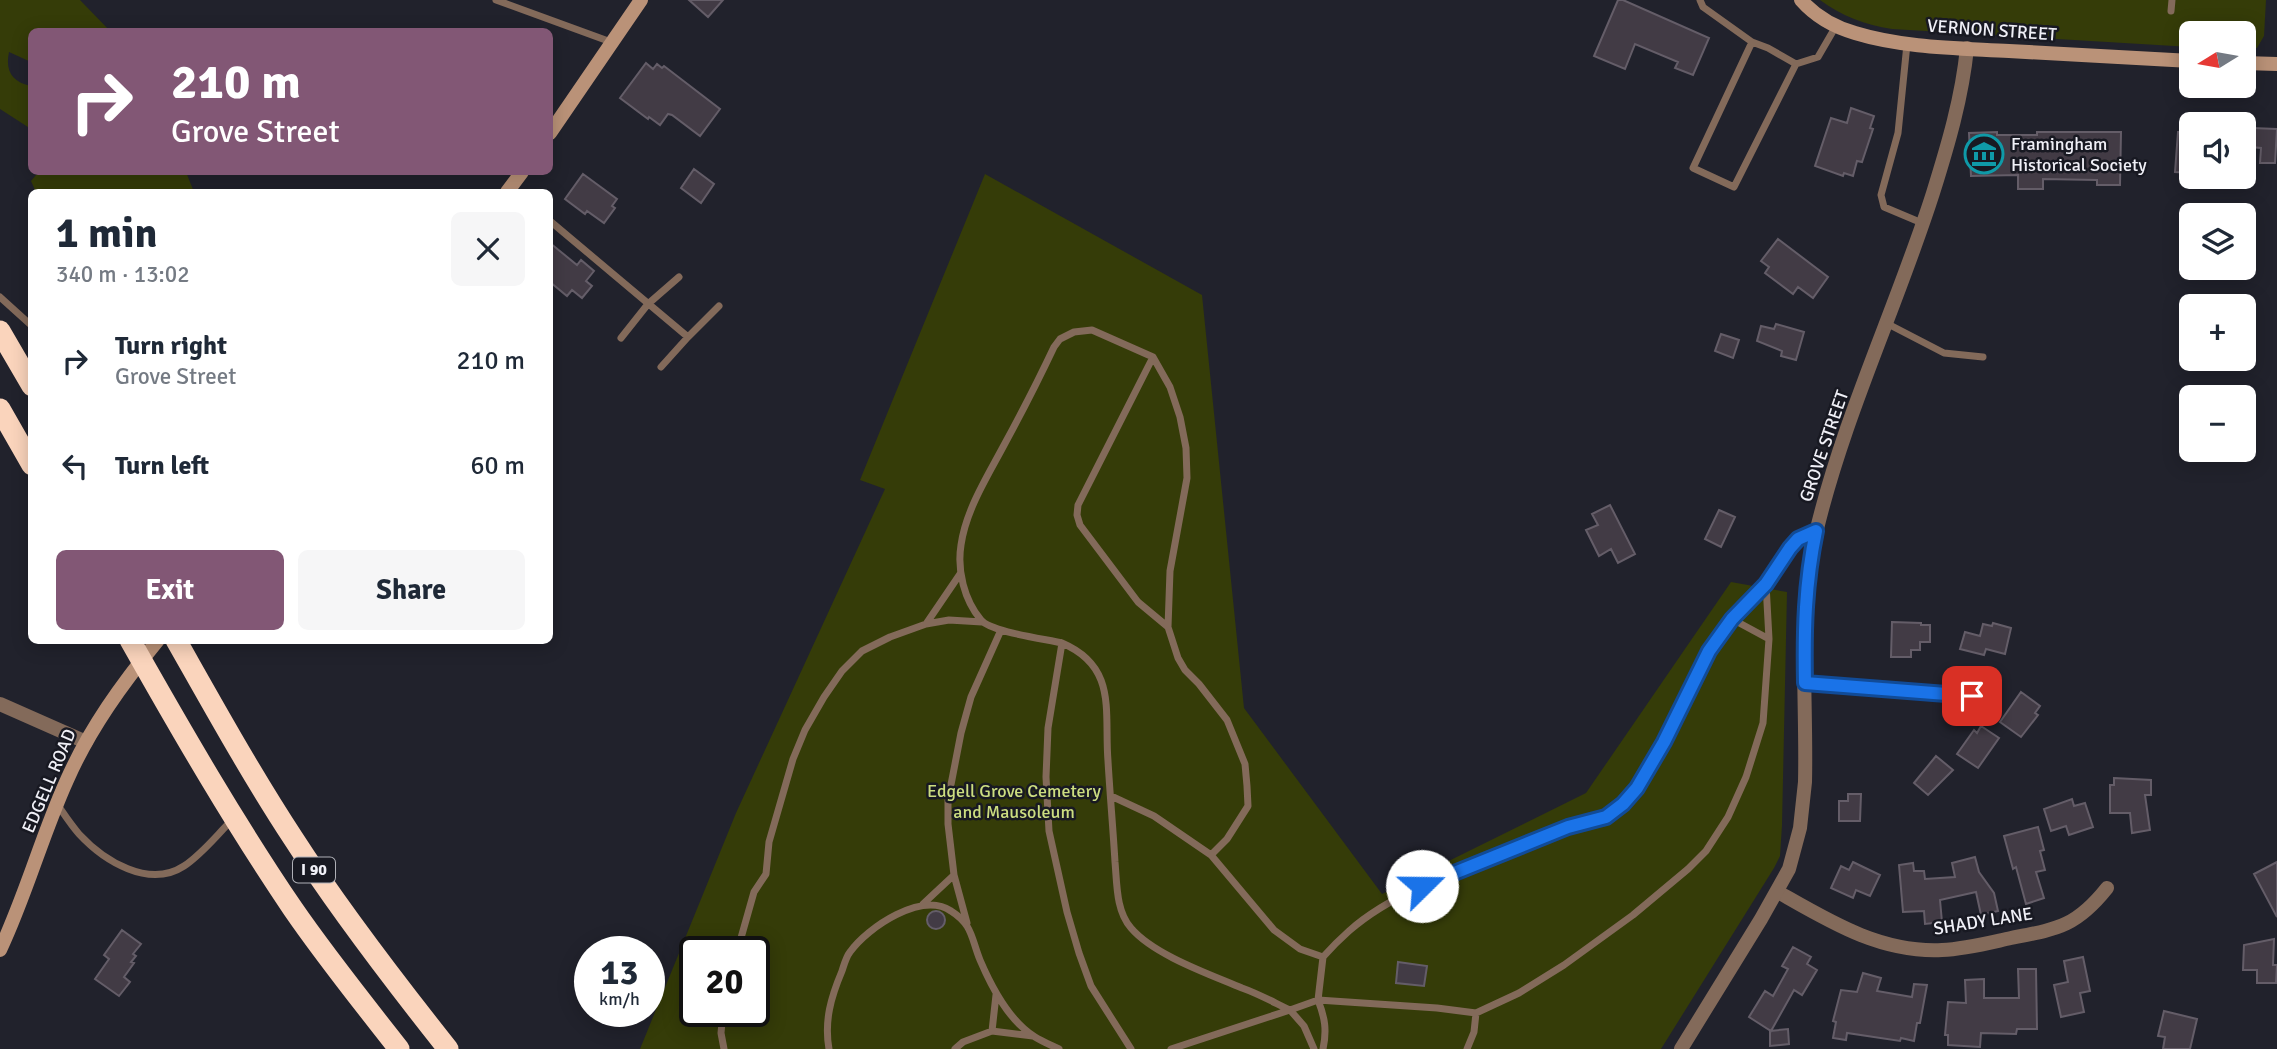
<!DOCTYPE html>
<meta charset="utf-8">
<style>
body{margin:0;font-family:Signika,sans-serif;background:#f6f6f7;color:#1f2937;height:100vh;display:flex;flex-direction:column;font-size:26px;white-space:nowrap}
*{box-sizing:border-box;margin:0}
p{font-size:23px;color:#747a83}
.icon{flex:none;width:38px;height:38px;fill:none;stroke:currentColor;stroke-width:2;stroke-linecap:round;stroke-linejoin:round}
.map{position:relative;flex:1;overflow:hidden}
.sheet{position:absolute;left:28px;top:189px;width:525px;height:455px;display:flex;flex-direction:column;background:#fff;border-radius:10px;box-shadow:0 4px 18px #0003}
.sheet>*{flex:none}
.banner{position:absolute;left:28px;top:28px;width:525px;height:147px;border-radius:10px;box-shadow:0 4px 18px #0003;background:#825775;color:#fff;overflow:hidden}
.needle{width:46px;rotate:259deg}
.tools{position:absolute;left:2179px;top:21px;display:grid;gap:14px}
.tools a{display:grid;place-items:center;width:77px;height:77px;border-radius:10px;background:#fff;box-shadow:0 4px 18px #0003;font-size:35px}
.speed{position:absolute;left:574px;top:936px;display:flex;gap:14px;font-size:35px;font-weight:700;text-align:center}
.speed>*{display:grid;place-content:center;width:91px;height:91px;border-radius:50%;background:#fff;box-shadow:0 4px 18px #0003;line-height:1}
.speed small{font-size:18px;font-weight:400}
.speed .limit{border:4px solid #111;border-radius:10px;background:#fff;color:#111}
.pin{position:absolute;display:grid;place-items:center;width:60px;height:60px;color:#fff;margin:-30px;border-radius:14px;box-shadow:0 4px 10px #0006}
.me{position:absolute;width:77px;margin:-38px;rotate:68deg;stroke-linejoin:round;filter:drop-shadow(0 0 5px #0008)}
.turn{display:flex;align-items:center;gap:24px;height:147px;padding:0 28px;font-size:32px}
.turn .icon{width:91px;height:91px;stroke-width:2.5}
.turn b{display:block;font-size:49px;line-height:60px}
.round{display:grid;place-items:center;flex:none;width:74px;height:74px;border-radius:10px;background:#f6f6f7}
.head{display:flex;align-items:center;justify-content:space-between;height:119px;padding:0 28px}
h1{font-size:42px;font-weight:700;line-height:52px}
.primary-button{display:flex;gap:14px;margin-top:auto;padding:14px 28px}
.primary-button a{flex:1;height:80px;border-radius:10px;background:#825775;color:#fff;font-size:28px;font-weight:700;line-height:80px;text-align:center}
.primary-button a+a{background:#f6f6f7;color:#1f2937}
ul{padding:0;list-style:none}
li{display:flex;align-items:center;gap:21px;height:105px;padding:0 28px}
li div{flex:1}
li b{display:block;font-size:26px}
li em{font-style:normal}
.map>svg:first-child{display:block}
.green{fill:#353c08;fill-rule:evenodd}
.building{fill:#423b45;stroke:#645d68;stroke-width:2}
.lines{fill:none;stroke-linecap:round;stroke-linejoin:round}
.service{stroke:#836a5a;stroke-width:7}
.minor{stroke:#836a5a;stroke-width:14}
.tertiary{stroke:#836a5a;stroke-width:14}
.secondary{stroke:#ba9278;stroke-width:14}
.motorway{stroke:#fad4bc;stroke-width:21}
.route-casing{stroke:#114b97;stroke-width:18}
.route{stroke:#1a73e8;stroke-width:12}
.labels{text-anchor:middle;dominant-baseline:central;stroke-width:5;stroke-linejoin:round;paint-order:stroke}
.shield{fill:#181922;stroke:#afb0b7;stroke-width:2}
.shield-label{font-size:16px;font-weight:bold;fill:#f0f0f7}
.street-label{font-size:18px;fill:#f0f0f7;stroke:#181922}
.poi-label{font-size:18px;fill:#f0f0f7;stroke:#181922;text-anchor:start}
.park-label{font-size:18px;fill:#ccdd80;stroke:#181922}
</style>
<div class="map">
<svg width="2277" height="1049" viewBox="0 0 2277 1049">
<rect width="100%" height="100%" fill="#21222c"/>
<path class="green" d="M0 0H80L110 31 32 32 31 62 9 52C5 71 12 82 31 86V129L0 109Z
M1820 0H2266L2264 36 2257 48 2244 50V33H2191V47L1892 29C1865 25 1842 16 1820 0Z
M48 172H186L194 192H39L35 190 31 181 36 175Z
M985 174 1202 295 1244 708 1382 894 1586 793 1731 582 1787 592 1782 825 1780 856 1774 868 1661 1049H640L736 813 885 489 860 480ZM695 952H754V1012H695Z"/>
<path class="building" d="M689 0H723L708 17Z
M1618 0H1623L1709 38 1693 75 1675 68 1678 62 1635 44 1625 69 1594 56Z
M646 63 653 69 657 64 662 68 664 66 720 109 700 136 672 115 668 114 660 125 649 117 648 119 620 98Z
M1851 108 1874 116 1870 128 1873 129 1862 162 1857 161 1853 176 1844 173 1843 176 1815 166 1831 118 1847 123Z
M2252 128 2277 129 2275 163H2260L2261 148 2251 147Z
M1997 132V135H2037V132H2121L2120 185H2097V180L2043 179V189H2018V175L1971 176 1969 133Z
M2178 132 2191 133V173L2175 172Z
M694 169 714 184 701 203 681 188Z
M583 174 617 199 612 206 615 208 604 223 587 211 585 214 565 199Z
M1778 239 1828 277 1813 298 1798 287 1793 294 1765 273 1769 267 1761 261Z
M550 243 577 265 581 260 594 271 586 281 592 286 582 298 572 290 567 296 550 282Z
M1776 324 1804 332 1796 360 1781 356 1782 351 1757 341 1761 326 1774 329Z
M1721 334 1739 340 1733 358 1715 351Z
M1610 505 1635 554 1618 563 1611 549 1599 556 1586 530 1598 525 1592 514Z
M1719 510 1735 517 1721 547 1705 539Z
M1892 622 1921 623V625H1930V642H1920V650H1911V657H1891Z
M1993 623 2011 628 2005 654 1986 649 1984 655 1960 649 1965 632 1980 636 1983 624 1992 626Z
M2021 692 2040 706 2035 713 2038 715 2021 737 2000 722Z
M1981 726 1999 738 1978 768 1957 754 1974 730 1977 733Z
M1936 756 1953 770 1928 795 1914 783Z
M2114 778 2151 780V795H2145L2150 830 2132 833 2130 813H2110V785H2114Z
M1848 794H1861L1860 821H1839V801H1848Z
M2072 799 2074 806 2085 803 2093 827 2069 835 2066 826 2051 831 2044 809Z
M2038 827 2044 850 2040 851 2045 870 2036 872 2044 898 2026 904 2016 867 2013 869 2004 836Z
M1975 857 1979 872 1994 893 1998 911 1981 915 1976 892 1940 900 1942 922 1925 924 1924 911 1903 912 1899 865 1913 863 1914 871H1924L1925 879 1955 877 1952 863Z
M1853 862 1880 875 1870 896 1856 890 1853 898 1831 888 1841 866 1849 870Z
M2277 862V917L2254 874Z
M927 920a9 9 0 1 1 18 0a9 9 0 1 1-18 0Z
M122 930 141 944 133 954 136 956 131 962 134 963 124 977 130 982 119 996 95 979 109 959 104 955Z
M2274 939 2273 965H2277L2276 983H2257V970H2243L2244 945Z
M1793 947 1811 957 1807 964 1817 970 1802 995 1794 990 1771 1031 1749 1017 1765 991 1773 996 1788 969 1782 966Z
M2083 957 2090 991 2080 993 2084 1012 2061 1017 2054 985 2068 982 2064 961Z
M1398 962 1427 966 1424 986 1396 983Z
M2018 969H2036L2037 1029H2017L2016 1034 1981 1033 1980 1047 1948 1045V1035H1945L1948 1002 1966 1003 1965 980 1984 979V998H2019Z
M1863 973 1881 978 1877 991 1912 997 1914 984 1927 985 1920 1023H1917L1914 1041 1901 1038 1900 1041 1847 1033 1846 1040 1833 1038 1836 1022 1833 1021 1841 990 1857 992Z
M2164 1011 2197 1019 2190 1049H2163L2165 1037 2158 1036Z
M1788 1029 1789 1044 1770 1046V1031Z"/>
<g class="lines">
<path class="service" d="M496 0 611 42
M1700 0 1703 7 1752 42 1768 48 1796 64
M2171 11 2172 0
M1752 42 1693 168 1734 187 1796 64 1818 57 1836 26
M1907 44 1898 133 1881 195 1884 207 1922 223
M550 221 688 337 661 367
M0 297 32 326
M1888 324 1944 353 1983 357
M688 337 719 306
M621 338 648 304 679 277
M1153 357 1078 505 1077 515 1080 525 1138 602 1168 627
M1766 584 1769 639
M926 624 949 620 982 622
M1062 643C1118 667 1104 712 1108 761 1110 795 1113 828 1115 862 1117 884 1116 911 1131 928 1154 955 1209 974 1242 988 1259 994 1275 1003 1290 1010L1171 1049
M1805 683 1972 696
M1111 796 1154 816 1211 855
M57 804C64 814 71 825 79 834 104 861 149 889 184 866 202 854 216 836 231 821
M954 875 948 824V800L961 733 971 697 1001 630
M923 904 954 875 967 923
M737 952 754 892 766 874 769 842 793 759 805 730 824 697 842 671 862 651 890 637 926 624 960 574
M1323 957C1331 948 1340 939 1349 931 1398 887 1488 859 1549 834 1575 824 1607 822 1626 801 1664 759 1681 702 1708 653 1723 626 1747 607 1766 584 1781 564 1789 537 1816 532
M996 995 992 1031 1033 1036
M723 1012 721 1033 724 1049
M1476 1013 1519 993 1564 965 1633 915 1688 869 1706 851 1728 817 1746 777 1763 723 1769 639 1732 619
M829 1049C824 1021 831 997 842 971 844 965 846 957 850 952 868 927 922 891 951 911 973 925 971 938 980 960 992 988 1009 1021 1035 1037 1043 1042 1051 1045 1059 1049
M955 1049 963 1042 992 1031
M1131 1049 1091 986 1079 953 1067 912 1049 831 1046 777 1048 728 1062 643C1045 639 991 632 981 620 964 600 957 570 961 545 966 510 987 477 1003 447 1021 414 1038 381 1054 347L1060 339 1074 332 1092 330 1153 357 1170 387 1180 417 1186 448 1187 478 1170 571 1168 627 1178 658 1185 670 1199 684 1227 720 1245 764 1247 786 1248 806 1227 839 1211 855 1274 930 1300 949 1323 957 1318 1000 1290 1010 1304 1026 1314 1049
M1323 1049C1327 1030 1325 1018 1318 1000L1437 1008 1476 1013 1474 1032 1467 1049"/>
<path class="minor" d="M1778 892C1829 921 1880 953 1942 950 1965 949 1988 943 2011 938 2057 929 2076 927 2107 888"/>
<path class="tertiary" d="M0 704 86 742
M1681 1049 1761 919 1789 869 1800 828 1805 782C1807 699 1797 615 1816 533 1843 418 1897 306 1933 193 1948 145 1962 98 1967 48"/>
<path class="secondary" d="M1801 0C1815 16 1834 27 1855 33 1904 48 1958 48 2009 51 2070 54 2130 58 2191 61
M2244 63 2277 64
M550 133 641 0
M507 192 522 172
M0 950C26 895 42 835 67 780 90 728 122 684 158 640"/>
<path class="motorway" d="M0 331 32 386
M0 409 32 465
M130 640C182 732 234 822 293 909 326 957 363 1003 399 1049
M176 640C214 707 251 774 293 838 340 911 394 981 448 1049"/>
</g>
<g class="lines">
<defs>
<path id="route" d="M1422 886 1568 827 1606 817 1623 804 1637 788 1664 742 1709 651 1732 619 1766 584 1790 548 1798 539 1816 531C1805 584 1804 630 1805 683L1972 696"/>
</defs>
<use href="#route" class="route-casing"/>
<use href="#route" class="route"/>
</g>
<defs>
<symbol id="museum-ring" viewBox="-11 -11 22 22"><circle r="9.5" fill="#181922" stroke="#0f9aa8" stroke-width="1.5"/><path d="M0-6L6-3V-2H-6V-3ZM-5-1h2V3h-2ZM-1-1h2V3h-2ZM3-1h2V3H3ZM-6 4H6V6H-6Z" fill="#0f9aa8"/></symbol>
</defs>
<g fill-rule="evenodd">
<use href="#museum-ring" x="1962" y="132" width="44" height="44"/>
</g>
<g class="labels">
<rect class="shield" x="293" y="857.5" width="42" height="25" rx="5"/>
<g class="shield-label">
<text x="314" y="870">I 90</text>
</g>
<g class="street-label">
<text transform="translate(1992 30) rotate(4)">VERNON STREET</text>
<text transform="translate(1824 446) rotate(-71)">GROVE STREET</text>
<text transform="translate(49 781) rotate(-67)">EDGELL ROAD</text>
<text transform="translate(1983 921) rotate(-9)">SHADY LANE</text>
</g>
<g class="poi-label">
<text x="2011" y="144">Framingham<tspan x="2011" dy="21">Historical Society</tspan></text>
</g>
<g class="park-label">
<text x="1014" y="791">Edgell Grove Cemetery<tspan x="1014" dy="21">and Mausoleum</tspan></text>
</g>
</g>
</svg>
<div class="tools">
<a><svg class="needle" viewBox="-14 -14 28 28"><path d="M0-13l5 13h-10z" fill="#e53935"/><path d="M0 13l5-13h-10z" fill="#747a83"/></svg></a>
<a><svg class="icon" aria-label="sound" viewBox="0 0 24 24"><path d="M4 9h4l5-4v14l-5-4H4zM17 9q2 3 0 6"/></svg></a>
<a><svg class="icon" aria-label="layers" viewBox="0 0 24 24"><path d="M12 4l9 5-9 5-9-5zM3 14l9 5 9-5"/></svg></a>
<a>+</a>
<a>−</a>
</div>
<div class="speed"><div>13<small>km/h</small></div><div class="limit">20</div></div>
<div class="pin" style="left:1972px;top:696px;background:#d93025"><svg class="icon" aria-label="arrive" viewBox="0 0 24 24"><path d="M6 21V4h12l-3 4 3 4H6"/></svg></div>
<svg class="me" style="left:1422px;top:886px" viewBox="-20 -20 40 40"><circle r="19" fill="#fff"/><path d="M0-13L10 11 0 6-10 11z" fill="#1a73e8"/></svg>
<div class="banner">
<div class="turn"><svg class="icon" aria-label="right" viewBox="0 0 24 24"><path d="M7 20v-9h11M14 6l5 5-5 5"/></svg><div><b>210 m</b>Grove Street</div></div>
</div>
<section class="sheet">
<div class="head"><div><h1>1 min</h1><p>340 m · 13:02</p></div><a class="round"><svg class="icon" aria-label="close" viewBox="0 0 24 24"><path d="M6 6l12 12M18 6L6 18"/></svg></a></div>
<ul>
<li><svg class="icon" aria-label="right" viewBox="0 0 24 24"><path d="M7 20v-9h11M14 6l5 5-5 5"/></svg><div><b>Turn right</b><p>Grove Street</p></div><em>210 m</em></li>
<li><svg class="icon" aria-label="left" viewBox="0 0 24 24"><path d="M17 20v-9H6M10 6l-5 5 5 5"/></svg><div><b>Turn left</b></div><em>60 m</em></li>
</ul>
<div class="primary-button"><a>Exit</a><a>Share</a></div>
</section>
</div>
